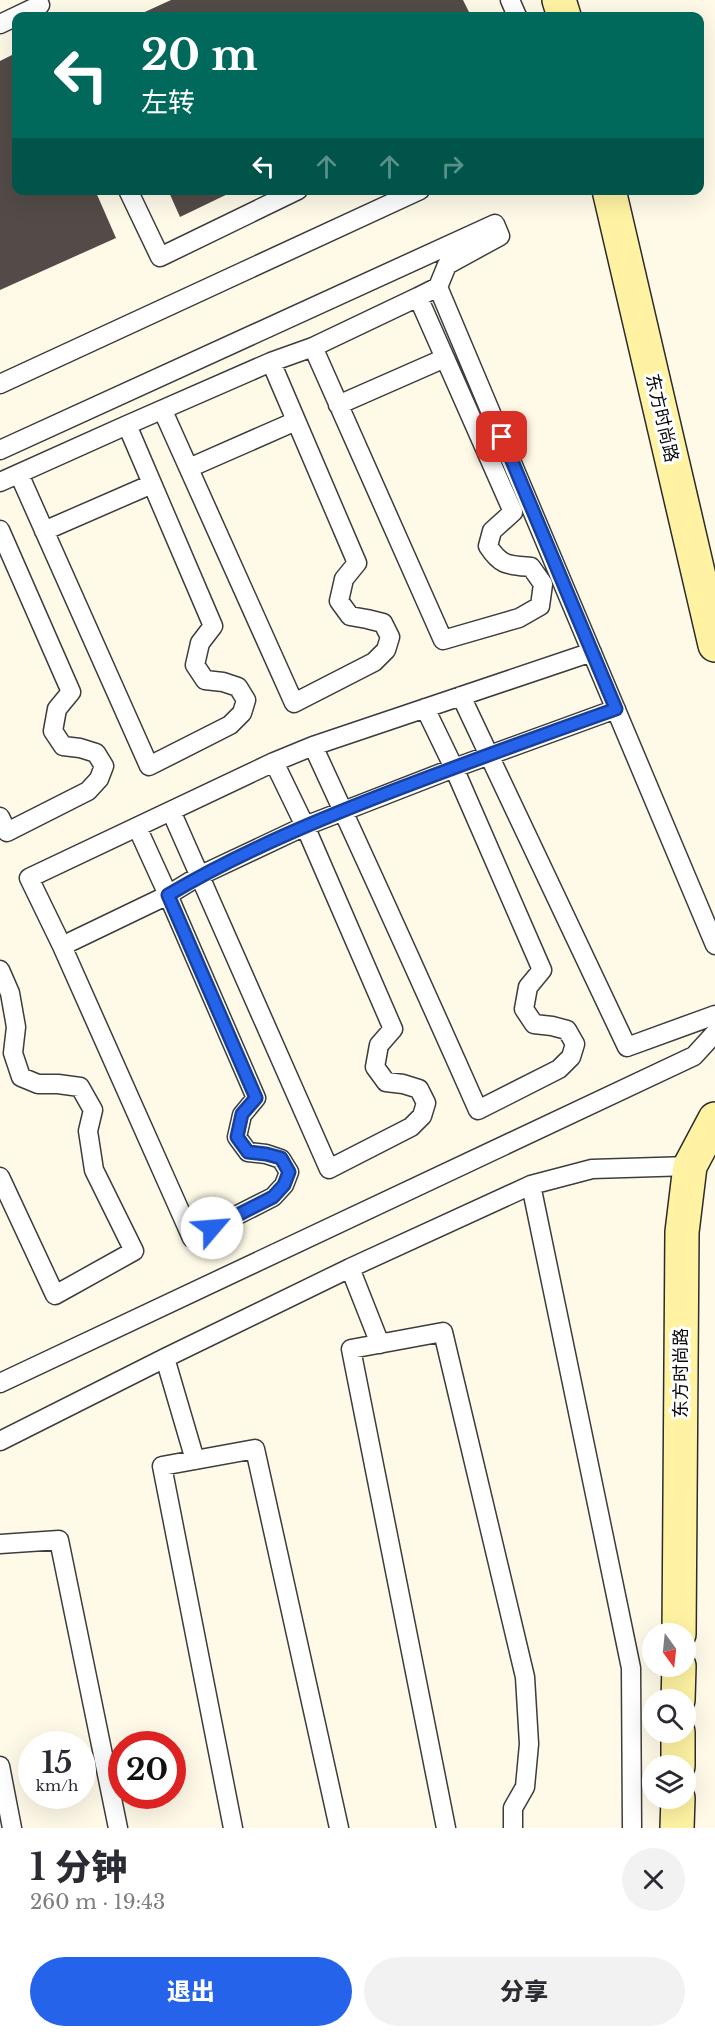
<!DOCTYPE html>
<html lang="zh">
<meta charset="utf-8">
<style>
body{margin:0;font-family:"Libre Baskerville","Noto Sans SC",serif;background:#f2f2f3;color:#2b2b33;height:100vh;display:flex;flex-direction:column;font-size:22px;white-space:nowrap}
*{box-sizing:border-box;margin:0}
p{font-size:20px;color:#7c7c81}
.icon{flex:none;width:33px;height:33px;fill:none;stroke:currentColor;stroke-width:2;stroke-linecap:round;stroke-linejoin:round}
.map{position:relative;height:1828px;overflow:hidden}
.drawer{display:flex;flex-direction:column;background:#fff;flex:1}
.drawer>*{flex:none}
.banner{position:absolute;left:12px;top:12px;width:692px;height:183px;border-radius:12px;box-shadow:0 6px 24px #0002;background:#00695c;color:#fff;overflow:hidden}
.needle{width:39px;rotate:165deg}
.controls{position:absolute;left:642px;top:1623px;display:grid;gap:12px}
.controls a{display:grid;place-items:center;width:54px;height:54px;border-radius:50%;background:#fff;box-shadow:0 6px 24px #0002;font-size:30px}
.speed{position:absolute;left:18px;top:1731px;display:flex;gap:12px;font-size:30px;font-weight:700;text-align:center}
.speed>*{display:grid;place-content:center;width:78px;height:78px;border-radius:50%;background:#fff;box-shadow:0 6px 24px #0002;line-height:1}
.speed small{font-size:15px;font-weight:400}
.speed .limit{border:9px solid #d22;background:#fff;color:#111}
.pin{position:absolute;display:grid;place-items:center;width:51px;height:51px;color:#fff;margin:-26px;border-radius:12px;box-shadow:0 3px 9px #0006}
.me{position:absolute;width:66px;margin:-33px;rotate:63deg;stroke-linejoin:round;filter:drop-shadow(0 0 4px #0008)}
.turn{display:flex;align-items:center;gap:21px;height:126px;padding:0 30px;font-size:27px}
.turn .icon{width:78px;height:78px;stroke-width:2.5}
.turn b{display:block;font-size:42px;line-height:51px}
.lanes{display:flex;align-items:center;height:57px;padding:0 30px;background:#0003;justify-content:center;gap:30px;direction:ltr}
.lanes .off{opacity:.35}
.round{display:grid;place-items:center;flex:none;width:63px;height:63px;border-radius:32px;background:#f2f2f3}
.headline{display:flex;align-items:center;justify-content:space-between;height:102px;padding:0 30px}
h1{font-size:36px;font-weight:800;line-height:45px}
.cta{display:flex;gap:12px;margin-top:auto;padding:12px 30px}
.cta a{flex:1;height:69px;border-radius:36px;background:#2563eb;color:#fff;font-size:24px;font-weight:800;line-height:69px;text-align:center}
.cta a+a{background:#f2f2f3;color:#2b2b33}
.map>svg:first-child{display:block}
.building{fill:#534b47}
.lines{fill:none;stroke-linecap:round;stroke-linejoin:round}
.service-casing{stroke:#3d3d3d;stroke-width:21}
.secondary-casing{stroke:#2c2c2c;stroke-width:36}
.service{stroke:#fff;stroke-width:18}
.secondary{stroke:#fff3a3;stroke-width:33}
.route-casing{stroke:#184099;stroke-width:15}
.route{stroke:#2563eb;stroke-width:10}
.labels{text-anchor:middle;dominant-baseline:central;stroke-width:6;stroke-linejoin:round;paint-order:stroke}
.street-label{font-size:18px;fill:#0a0a0a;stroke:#fff}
</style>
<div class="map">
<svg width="715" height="1828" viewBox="0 0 715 1828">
<rect width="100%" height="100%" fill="#fffae8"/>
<path class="building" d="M171 0H463L471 16H136Z
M16 53V190H95L116 238 0 290V61Z
M168 190H236L180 217Z"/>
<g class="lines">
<defs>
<path id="service" d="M510 0 517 16
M0 24 40 5
M128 190 160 257 298 190
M418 297 438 287 715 945
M271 362 313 347 418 297 513 512 492 531 488 546C501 566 508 565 531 567L543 584 540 606 519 618 443 640 313 347
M0 384 420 190
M338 405 445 358
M127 425 271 362 357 563 344 579 339 601 350 616 367 619 383 623 390 637 386 650 374 662 294 703 163 411
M0 450 495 224 500 236 447 265 438 287
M189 468 296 421
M0 482 127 425 213 626 200 643 195 665 205 680 223 682 238 687 246 700 242 713 230 725 149 766 19 474
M0 530 71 692 57 709 53 731 63 746 80 748 96 753 104 766 99 779 88 791 7 832 0 817
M44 531 152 484
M461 696 627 1047 715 1015
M425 708 454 768 616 709
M274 762 305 826 454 768 542 970 528 987 524 1009 534 1024 552 1026 567 1030 575 1044 571 1057 559 1069 478 1110C424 988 369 867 313 746
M137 827 168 895 199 876 305 826 393 1029 379 1045 375 1067 386 1082 403 1084 419 1089 426 1103 422 1116 411 1127 329 1169 171 811
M62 946 168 895 256 1098 242 1115 237 1137 248 1152 266 1154 281 1159 289 1172 284 1185 273 1197 192 1238 62 946 29 878 274 762 313 746 592 652
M0 970 10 993 16 1027 13 1053 21 1077 38 1084H58L80 1087 93 1110 88 1131 94 1170 134 1251 55 1295 0 1177
M531 1185 631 1668 632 1828
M350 1268 380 1344
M165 1358 195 1460
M0 1383 694 1056 715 1033
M0 1441 165 1358 350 1268 531 1185 592 1169 690 1166
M0 1544 59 1540 118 1828
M0 1766 12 1828
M233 1828 162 1466 255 1449 339 1828
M446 1828 351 1349 443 1332 525 1677 529 1744 525 1787 513 1808V1828"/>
<path id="secondary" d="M559 0 564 16
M609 190 715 645
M679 1634 682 1232 690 1166 715 1119
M678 1700 679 1666
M678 1766V1732
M677 1828 678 1798"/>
</defs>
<use href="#service" class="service-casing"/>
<use href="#secondary" class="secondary-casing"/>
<use href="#service" class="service"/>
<use href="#secondary" class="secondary"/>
</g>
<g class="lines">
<defs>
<path id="route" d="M212 1228 273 1197 284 1185 289 1172 281 1158 266 1154 248 1152 237 1137 242 1114 256 1098 168 895C242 851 322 818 403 787 474 760 545 734 616 709L502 437"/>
</defs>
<use href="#route" class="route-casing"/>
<use href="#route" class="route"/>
</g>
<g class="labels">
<g class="street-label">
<text transform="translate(662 418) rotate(77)">东方时尚路</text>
<text transform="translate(681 1373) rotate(-90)">东方时尚路</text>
</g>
</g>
</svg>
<div class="controls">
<a><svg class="needle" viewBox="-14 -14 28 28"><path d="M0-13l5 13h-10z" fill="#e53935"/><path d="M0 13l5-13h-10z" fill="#7c7c81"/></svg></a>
<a><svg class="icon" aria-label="search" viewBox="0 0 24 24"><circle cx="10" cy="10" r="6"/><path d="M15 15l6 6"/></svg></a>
<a><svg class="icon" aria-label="layers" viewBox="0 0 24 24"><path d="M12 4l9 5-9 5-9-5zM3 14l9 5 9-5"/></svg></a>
</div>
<div class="speed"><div>15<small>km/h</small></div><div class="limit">20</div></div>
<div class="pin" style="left:502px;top:437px;background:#d93025"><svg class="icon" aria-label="arrive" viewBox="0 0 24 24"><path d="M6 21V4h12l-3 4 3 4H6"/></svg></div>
<svg class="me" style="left:212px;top:1228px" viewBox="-20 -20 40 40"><circle r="19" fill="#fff"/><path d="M0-13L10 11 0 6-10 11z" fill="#2563eb"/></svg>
<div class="banner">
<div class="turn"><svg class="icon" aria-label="left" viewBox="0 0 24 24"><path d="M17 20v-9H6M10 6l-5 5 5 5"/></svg><div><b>20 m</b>左转</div></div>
<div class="lanes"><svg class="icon" aria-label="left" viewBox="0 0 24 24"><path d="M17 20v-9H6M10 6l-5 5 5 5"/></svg><svg class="icon off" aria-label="ahead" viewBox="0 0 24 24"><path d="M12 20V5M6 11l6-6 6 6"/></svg><svg class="icon off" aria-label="ahead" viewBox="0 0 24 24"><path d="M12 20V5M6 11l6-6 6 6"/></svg><svg class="icon off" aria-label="right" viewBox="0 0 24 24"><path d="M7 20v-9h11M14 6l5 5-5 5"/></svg></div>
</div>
</div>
<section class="drawer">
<div class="headline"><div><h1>1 分钟</h1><p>260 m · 19:43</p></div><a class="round"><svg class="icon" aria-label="close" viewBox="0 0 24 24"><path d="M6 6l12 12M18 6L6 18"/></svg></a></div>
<div class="cta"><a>退出</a><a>分享</a></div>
</section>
